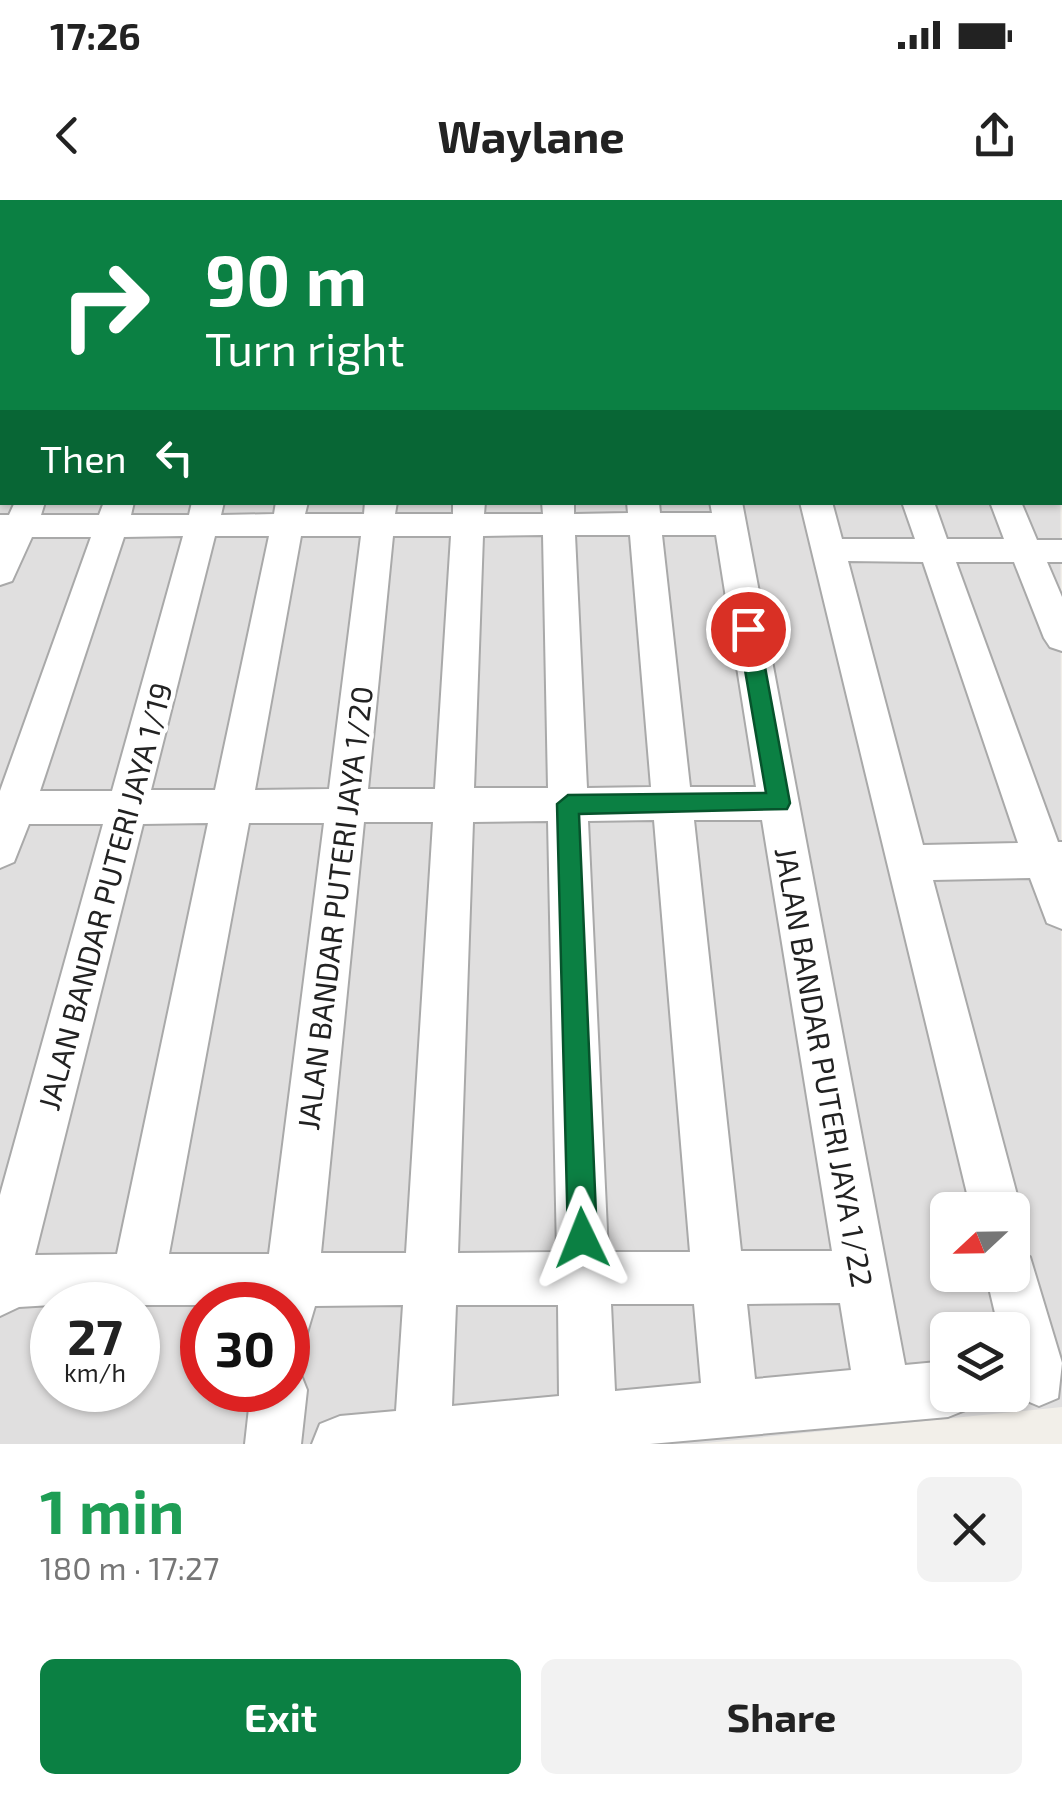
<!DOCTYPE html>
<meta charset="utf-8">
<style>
body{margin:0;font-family:"Exo 2",sans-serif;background:#f2f2f2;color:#222;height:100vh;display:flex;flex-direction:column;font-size:38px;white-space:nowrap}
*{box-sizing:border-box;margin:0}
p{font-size:32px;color:#767676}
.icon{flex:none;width:55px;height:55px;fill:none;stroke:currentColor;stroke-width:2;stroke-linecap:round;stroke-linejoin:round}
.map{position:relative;height:1244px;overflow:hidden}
.sheet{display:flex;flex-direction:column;background:#fff;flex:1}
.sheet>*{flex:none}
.hud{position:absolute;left:0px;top:0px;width:1062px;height:305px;box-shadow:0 2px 8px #0004;background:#0b8043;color:#fff;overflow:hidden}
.needle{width:65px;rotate:248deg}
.tools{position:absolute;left:930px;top:992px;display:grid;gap:20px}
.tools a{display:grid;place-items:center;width:100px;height:100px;border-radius:15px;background:#fff;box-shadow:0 2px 8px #0004;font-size:50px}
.speed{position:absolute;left:30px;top:1082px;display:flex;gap:20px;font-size:50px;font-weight:700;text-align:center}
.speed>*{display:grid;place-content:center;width:130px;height:130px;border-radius:50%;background:#fff;box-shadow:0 2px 8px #0004;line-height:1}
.speed small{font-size:25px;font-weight:400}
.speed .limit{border:15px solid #d22;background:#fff;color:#111}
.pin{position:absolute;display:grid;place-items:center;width:85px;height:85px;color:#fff;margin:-42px;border:5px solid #fff;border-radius:50%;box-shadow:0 2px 10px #0007}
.me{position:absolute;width:110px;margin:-55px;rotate:358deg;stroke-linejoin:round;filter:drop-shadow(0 0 8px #0008)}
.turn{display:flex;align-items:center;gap:35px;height:210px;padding:0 40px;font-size:45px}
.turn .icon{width:130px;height:130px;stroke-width:2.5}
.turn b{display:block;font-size:70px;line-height:85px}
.then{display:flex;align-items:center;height:95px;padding:0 40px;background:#0003;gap:20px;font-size:38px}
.round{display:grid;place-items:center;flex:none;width:105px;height:105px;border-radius:15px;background:#f2f2f2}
.headline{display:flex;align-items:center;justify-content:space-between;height:170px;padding:0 40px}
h1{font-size:60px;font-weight:700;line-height:75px;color:#1e9e55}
.button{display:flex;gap:20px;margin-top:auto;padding:20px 40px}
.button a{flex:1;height:115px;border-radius:15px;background:#0b8043;color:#fff;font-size:40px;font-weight:700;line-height:115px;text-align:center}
.button a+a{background:#f2f2f2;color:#222}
.status{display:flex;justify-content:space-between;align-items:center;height:70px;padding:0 50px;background:#fff;direction:ltr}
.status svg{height:28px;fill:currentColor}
header{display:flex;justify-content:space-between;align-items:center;height:130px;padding:0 40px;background:#fff;font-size:45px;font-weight:700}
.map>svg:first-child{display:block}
.residential{fill:#e0dfdf;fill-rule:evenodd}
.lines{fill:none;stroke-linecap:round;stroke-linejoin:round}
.minor-casing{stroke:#a9a9a9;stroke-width:4}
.minor{fill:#fff;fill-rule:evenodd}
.route{fill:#0b8043;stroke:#07532c;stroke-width:2.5}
.labels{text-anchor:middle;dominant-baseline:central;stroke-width:9;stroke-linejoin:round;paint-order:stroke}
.street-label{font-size:30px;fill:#222;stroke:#fff}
</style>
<div class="status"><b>17:26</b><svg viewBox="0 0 49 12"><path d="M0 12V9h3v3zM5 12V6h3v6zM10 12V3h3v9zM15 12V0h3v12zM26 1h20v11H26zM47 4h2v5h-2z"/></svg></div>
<header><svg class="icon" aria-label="back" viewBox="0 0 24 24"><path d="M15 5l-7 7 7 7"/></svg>Waylane<svg class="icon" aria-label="share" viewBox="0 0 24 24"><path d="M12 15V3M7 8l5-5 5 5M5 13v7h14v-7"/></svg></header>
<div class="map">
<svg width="1062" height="1244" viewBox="0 0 1062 1244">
<rect width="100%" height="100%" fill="#f2efe9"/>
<path class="residential" d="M0 0H1047L2 2V302H1060V24L1062 1207 696 1244H0ZM948 1010H1012V1075H948ZM52 1105H138V1190H52ZM202 1105H288V1190H202ZM948 1130H1012V1195H948Z"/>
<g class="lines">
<defs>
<path id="minor" d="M275 0H299V2H276Z
M403 0H427V2H404Z
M472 0H496V2H473Z
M536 0H560V2H537Z
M602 0H626L627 2H604Z
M661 0H685V2H662Z
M1017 0H1041L1042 2H1019Z
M1060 52H1062V70H1060Z
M0 125H2V141H0Z
M1060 254H1062V274H1060Z
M45 302 41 315H99L104 302H134L131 315H189L192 302H224L221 315 274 314 276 302H308L305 314H364L365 302H397L395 314H453V302H485L484 314H543L542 302H574V314L628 313 627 302H659L660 313H712L710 302H742L905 1165 948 1161V1195H973L968 1209 948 1217 650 1244H312L320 1224 340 1216 396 1211 403 1105 315 1106 307 1133 288 1141V1105H52L19 1107 0 1116V995L103 624H29L14 662 0 668V591L91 337H32L12 381 0 385V315H9L15 302ZM543 335 548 588H474L483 336ZM575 335H630L651 587 587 588ZM662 335H716L756 587H690ZM183 336 112 591H40L124 337ZM215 336H269L215 590H151ZM301 336H361L329 589 255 590ZM393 336H451L435 589H368ZM654 620 690 1052H608L588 621ZM694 620H762L832 1051H741ZM548 621 557 1052 458 1053 473 622ZM364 622H433L406 1053H321ZM208 623 117 1054 35 1055 143 624ZM249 623H324L269 1054H169ZM840 1103 851 1170 755 1179 747 1104ZM611 1104H694L701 1183 615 1191ZM456 1105H558L559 1196 452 1206Z
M800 302H832L842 339H915L902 302H934L947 339H1004L990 302H1021L1037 340H1062V362H1047L1062 397V451L1050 447 1044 438 1014 362H956L1058 642H1062V729L1047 723 1030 678 933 680 1021 1010 1012 1028V1010H971ZM848 361 923 362 1018 643 923 645Z
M1012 1049 1030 1057 1062 1163 1058 1198 1039 1206 1020 1198 1012 1181V1130H999L986 1075H1012Z
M288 1166 299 1170 307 1190 301 1244H245L251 1190H288Z"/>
</defs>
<use href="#minor" class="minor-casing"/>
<use href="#minor" class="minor"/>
</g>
<path class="route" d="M748 421 758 429 790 603 787 609 579 614 597 1038 593 1049 582 1053 572 1049 568 1038 557 604 568 595 766 593 738 429Z"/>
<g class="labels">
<g class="street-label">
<text transform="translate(104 696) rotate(-75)">JALAN BANDAR PUTERI JAYA 1/19</text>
<text transform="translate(334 708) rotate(-83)">JALAN BANDAR PUTERI JAYA 1/20</text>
<text transform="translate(825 867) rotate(80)">JALAN BANDAR PUTERI JAYA 1/22</text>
</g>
</g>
</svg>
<div class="tools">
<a><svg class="needle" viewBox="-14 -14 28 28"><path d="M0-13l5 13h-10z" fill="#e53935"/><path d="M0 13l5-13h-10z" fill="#767676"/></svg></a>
<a><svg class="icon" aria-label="layers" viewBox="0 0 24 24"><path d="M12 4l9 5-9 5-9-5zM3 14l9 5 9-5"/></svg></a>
</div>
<div class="speed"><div>27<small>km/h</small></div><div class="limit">30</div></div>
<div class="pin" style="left:748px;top:429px;background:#d93025"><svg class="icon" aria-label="arrive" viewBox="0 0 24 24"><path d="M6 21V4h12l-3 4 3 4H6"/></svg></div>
<svg class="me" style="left:582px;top:1038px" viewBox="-20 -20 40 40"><path d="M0-17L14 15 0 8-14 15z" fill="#0b8043" stroke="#fff" stroke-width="4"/></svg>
<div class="hud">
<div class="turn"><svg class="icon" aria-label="right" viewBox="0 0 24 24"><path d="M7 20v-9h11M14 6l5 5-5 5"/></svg><div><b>90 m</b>Turn right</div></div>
<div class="then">Then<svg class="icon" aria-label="left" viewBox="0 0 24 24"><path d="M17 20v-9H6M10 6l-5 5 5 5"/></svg></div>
</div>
</div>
<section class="sheet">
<div class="headline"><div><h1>1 min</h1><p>180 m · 17:27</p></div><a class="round"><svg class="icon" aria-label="close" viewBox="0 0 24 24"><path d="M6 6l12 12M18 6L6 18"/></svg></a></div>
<div class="button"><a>Exit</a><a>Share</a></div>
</section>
